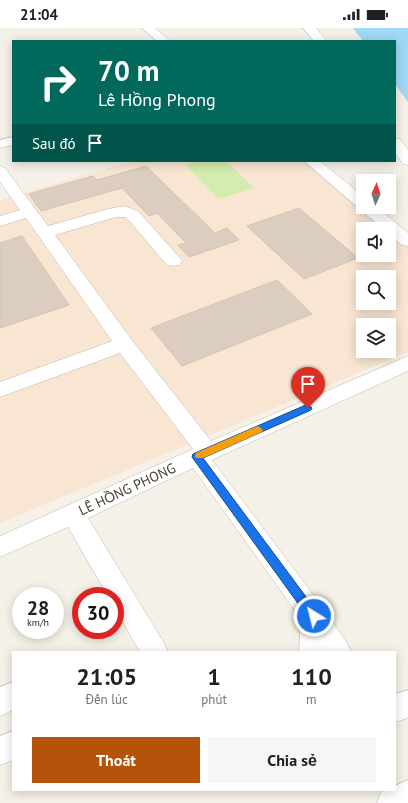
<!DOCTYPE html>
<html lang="vi">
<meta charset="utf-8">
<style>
body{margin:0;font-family:"PT Sans",sans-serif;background:#f6f6f6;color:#202124;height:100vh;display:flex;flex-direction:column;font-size:15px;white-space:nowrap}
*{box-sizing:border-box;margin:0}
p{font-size:13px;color:#757577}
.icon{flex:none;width:22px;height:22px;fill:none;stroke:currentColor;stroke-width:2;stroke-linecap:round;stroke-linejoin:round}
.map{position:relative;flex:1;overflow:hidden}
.sheet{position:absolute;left:12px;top:623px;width:384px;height:140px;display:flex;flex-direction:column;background:#fff;border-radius:0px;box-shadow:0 2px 10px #0003}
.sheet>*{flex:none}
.top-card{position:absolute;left:12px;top:12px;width:384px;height:122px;border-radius:0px;box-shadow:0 2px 10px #0003;background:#00695c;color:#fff;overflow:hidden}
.needle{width:26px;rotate:3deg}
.controls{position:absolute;left:356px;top:146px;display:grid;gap:8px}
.controls a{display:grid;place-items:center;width:40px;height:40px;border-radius:0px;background:#fff;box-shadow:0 2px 10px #0003;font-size:20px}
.speed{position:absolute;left:12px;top:559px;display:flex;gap:8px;font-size:20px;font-weight:700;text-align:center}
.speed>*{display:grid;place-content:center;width:52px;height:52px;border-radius:50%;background:#fff;box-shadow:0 2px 10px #0003;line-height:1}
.speed small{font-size:10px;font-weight:400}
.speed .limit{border:6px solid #d22;background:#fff;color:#111}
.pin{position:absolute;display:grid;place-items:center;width:34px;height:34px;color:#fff;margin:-41px -17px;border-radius:50% 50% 50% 0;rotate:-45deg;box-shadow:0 0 4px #0007}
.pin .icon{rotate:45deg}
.me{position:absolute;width:44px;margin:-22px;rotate:324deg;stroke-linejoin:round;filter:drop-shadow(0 0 3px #0008)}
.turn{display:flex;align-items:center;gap:14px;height:84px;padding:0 20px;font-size:18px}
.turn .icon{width:52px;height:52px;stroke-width:2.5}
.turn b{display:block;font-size:28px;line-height:34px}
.then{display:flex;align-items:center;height:38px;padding:0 20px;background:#0003;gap:8px;font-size:15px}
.eta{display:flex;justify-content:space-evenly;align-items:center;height:68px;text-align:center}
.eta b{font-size:24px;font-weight:800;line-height:28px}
.primary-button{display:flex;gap:8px;margin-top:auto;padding:8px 20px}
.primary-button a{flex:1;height:46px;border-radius:0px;background:#b45309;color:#fff;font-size:16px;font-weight:800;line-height:46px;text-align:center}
.primary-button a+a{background:#f6f6f6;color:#202124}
.status{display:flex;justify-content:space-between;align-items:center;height:28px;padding:0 20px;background:#fff;direction:ltr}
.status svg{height:11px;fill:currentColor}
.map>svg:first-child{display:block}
.commercial{fill:#f8e6d2;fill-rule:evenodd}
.green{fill:#d4ecae}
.water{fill:#a1d8f6}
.building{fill:#dbcec0;stroke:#d3c3af}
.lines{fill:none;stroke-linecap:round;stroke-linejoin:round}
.minor-casing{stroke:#c2b8aa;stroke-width:1}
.minor{fill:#fff;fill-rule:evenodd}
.route{fill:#1a73e8;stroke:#114b97}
.slow{fill:#f59e0b}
.labels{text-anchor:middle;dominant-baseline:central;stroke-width:4;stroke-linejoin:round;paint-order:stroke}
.street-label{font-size:14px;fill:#494136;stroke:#fff}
</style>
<div class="status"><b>21:04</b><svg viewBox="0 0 49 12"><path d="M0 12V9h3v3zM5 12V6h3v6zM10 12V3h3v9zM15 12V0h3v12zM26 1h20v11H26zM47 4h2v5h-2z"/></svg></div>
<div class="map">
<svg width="408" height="775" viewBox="0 0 408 775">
<rect width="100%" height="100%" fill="#f5f1e8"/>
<path class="commercial" d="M132 133H315L363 179 408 210V324L0 495V172ZM363 201H389V227H363ZM363 249H389V275H363ZM363 297H389V323H363Z"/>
<path class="green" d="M198 133H226L254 160 218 171 185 137Z"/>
<path class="water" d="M353 0H408V74L395 56V13H363Z"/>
<path class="building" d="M146 138 215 205 227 200 239 212 189 229 178 217 186 215 157 185 149 188 122 160 41 183 29 166 93 148 97 152Z
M299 180 358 230 304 251 247 198Z
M22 208 69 277 0 300V215Z
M277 252 312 286 182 338 151 300Z"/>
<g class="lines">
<defs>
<path id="minor" d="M142 0H155L170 13H157Z
M303 0H316L327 13H314Z
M13 109V117L0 120V112Z
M395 110 400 111 408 122V137L403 136 395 125Z
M304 133H320L363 168V179H377L408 205V218L402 217 389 206V201H383Z
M0 138 5 140 48 198 108 181 124 178 138 183 179 229 182 233 179 237 173 238 167 237 126 189H116L55 207 131 311 211 413 408 328V343L212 432 323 580 347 615 351 624H299L301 591 193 440 88 490 164 615 168 624H140L115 580V568H108L68 499 0 529V508L193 421 120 325 0 369V354L112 313 26 190 0 198V188L20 182 0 154Z
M13 654V682L0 688V659Z
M408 662V690L395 694V666Z
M13 703V732L0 737V708Z
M408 752V775H377L381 764 386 762H395V758Z"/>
</defs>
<use href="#minor" class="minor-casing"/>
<use href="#minor" class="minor"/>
</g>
<path class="route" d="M308 376 312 380 311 382 203 430 318 585 320 588 318 592 314 594 310 592 192 429 193 426Z"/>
<path class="slow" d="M258 398 263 402 262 404 203 430H196L195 428 196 425Z"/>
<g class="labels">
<g class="street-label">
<text transform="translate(127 461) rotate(-25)">LÊ HỒNG PHONG</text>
</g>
</g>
</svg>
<div class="controls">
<a><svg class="needle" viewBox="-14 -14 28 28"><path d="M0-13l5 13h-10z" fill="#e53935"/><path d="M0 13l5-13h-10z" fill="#757577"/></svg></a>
<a><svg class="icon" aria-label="sound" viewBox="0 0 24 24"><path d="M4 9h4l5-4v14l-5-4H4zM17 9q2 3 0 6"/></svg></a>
<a><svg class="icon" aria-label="search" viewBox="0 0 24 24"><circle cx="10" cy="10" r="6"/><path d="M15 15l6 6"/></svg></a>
<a><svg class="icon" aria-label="layers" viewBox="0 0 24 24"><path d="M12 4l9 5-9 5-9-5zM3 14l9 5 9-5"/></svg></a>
</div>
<div class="speed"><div>28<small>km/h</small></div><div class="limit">30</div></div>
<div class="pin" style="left:308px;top:380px;background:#d93025"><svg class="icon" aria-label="arrive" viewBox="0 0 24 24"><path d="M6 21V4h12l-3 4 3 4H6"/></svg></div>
<svg class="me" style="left:314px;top:588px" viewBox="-20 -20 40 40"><circle r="17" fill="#1a73e8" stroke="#fff" stroke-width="3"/><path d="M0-11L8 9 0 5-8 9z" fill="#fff"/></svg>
<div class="top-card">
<div class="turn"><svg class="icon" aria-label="right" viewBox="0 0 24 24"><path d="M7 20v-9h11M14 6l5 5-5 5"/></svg><div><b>70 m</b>Lê Hồng Phong</div></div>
<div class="then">Sau đó<svg class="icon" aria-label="arrive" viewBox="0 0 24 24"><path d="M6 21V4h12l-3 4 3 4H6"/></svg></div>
</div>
<section class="sheet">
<div class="eta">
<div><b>21:05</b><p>Đến lúc</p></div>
<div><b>1</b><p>phút</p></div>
<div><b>110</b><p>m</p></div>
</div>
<div class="primary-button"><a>Thoát</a><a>Chia sẻ</a></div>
</section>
</div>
